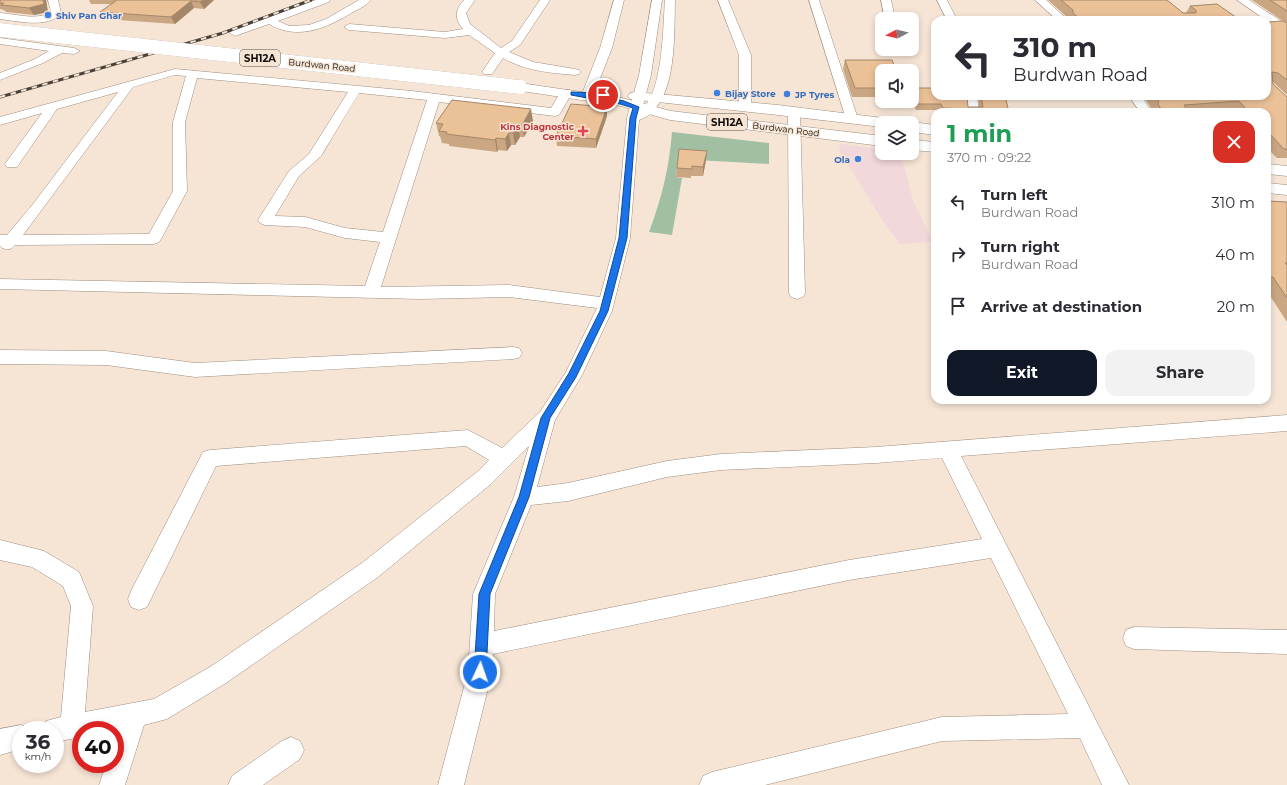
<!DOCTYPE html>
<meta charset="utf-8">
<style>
body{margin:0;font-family:Montserrat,sans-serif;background:#f2f2f3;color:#2b2b33;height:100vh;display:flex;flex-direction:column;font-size:15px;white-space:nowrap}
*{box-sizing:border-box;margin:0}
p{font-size:13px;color:#7c7c81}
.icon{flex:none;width:22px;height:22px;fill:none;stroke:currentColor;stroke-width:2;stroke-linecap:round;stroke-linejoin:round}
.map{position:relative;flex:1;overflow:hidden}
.details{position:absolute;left:931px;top:108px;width:340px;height:296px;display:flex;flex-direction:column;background:#fff;border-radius:12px;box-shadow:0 2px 6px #0003}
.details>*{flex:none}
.banner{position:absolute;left:931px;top:16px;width:340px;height:84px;border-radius:12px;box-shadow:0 2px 6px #0003;background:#fff;color:#2b2b33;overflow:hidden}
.needle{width:26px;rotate:263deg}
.buttons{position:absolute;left:875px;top:12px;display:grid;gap:8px}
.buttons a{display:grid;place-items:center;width:44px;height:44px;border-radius:8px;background:#fff;box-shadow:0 2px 6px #0003;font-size:20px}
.speed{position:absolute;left:12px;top:721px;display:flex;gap:8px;font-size:20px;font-weight:700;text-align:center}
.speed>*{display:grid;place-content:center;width:52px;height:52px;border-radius:50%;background:#fff;box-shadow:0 2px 6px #0003;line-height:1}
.speed small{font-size:10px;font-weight:400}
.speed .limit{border:6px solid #d22;background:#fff;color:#111}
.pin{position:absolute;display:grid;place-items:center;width:34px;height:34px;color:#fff;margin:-17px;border:2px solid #fff;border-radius:50%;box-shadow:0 1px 4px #0007}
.me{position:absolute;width:44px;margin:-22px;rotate:3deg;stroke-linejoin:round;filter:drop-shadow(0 0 3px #0008)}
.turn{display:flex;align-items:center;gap:14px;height:84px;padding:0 16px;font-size:18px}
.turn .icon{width:52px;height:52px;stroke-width:2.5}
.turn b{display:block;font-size:28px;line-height:34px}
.round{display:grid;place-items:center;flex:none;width:42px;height:42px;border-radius:12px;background:#f2f2f3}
.summary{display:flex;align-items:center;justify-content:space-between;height:68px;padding:0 16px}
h1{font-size:24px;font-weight:700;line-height:30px;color:#1e9e55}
.cta{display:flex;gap:8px;margin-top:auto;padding:8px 16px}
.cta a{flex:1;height:46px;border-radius:12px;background:#111827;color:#fff;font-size:16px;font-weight:700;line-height:46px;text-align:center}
.cta a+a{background:#f2f2f3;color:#2b2b33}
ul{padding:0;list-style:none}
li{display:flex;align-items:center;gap:12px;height:52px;padding:0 16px}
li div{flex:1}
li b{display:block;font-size:15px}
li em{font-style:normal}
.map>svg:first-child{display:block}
.commercial{fill:#f2d7db}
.green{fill:#a1bfa2}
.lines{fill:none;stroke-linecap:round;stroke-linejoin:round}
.minor-casing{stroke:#9d8e7f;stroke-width:1}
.major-casing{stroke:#9d8e7f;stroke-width:1}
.minor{fill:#fff;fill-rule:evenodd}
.major{fill:#fff;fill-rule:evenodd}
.rail-casing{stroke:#4a423a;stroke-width:3}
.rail{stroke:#f6e5d5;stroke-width:2;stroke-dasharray:5.5;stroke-linecap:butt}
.major-bridge-casing{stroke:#9d8e7f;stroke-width:14;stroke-linecap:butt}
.major-bridge{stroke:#fff;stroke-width:14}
.wall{fill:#caa683}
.shaded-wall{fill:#a4876a}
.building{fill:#ebc198;stroke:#a4876a}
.route{fill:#1a73e8;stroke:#114b97}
.shop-dot{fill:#3f7fe0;stroke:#f6e5d5;stroke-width:1.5}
.health-dot{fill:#e0444e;stroke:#f6e5d5;stroke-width:1.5}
.labels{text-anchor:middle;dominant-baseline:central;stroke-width:3;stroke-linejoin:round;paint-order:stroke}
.far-shop-label{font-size:9px;font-weight:bold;fill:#366cbe;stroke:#f6e5d5;text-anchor:start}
.far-street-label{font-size:9px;fill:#120d08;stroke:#f6e5d5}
.far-health-label{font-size:9px;font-weight:bold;fill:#be3a42;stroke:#f6e5d5;text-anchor:end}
.shield{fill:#f6e5d5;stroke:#564e46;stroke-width:1}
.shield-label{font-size:10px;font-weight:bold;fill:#120d08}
</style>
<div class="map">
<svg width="1287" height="785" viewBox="0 0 1287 785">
<rect width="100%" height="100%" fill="#f6e5d5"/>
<path class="commercial" d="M840 144 882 149V153H901L913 201 933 242 900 244 885 224 839 150Z"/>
<path class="green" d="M672 132 769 143V164L678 159 676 177 682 178 672 235 649 232C662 197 669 169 672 132Z"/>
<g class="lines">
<defs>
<path id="minor" d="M48 0H58L61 13C49 29 17 21 0 19V13C15 14 38 21 51 12Z
M316 0H330L329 2 278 21 289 26 309 25 326 19 359 0H371C367 5 359 9 353 12 327 28 298 41 269 24L235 36 230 33 231 31Z
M464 0H475L466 13 470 24 501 48 512 41 540 0H550L520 45 509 52 533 62 575 69 579 70 581 72 579 74 575 75C551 73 525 71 503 58L492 74H484L482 72 495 53 469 35 445 38 349 30 344 27 349 24 445 32 463 29C454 18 455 10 464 0Z
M614 0H624L612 48 594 94 592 97H584L582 94 600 48Z
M652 0H662L651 75 642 109C663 92 663 26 665 0H675C674 31 677 89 652 112 649 116 644 118 639 120L630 238 612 311 582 375 555 420 537 487 568 483 667 461 721 454 876 447 1287 415V431L961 456 1129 785H1102L1080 738 942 741 765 785H699L703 776 712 772 942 717 1068 714 991 558 849 580 493 654 492 672 464 785H438L468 672 473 594 514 497 529 446 491 484 378 577 226 683 167 719 144 725 125 785H99L106 764H115V737L117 730H81V737L55 742V730H43L46 721 61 717 71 606 63 586 32 567 0 560V540L44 551 79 572 93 606 85 712 154 699 210 667 362 563 477 472 489 460 466 446 216 466 147 607 139 610 131 607 128 599 131 591 203 452 210 450 468 430 502 448 540 412 566 372 597 308 509 297 420 299 0 289V279L365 286 380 242 345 238 305 227 265 225 260 223 258 220 289 171 309 154 348 92 197 78 185 122 187 191 161 239 159 242 154 244 15 245C11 250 8 250 2 248L0 246V235H7L33 204 118 92 57 109 17 167H7L5 164 42 113 0 125V117L175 69 412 91 551 108 562 90H570L572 93 561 112 559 115 555 116 439 102 381 287 509 285 600 297 616 238 627 118 639 75ZM175 75 186 76 173 122V191L149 234 23 235 133 87ZM359 93 427 100 383 232 345 228 305 217 275 216 299 176 321 156ZM942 458 982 539 849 560 494 631 495 594 531 505 568 501 667 477 721 470 876 463Z
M718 0H728L751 55V106L749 109H741L739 106V55Z
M809 0H819L858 119 856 122H848L846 119Z
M881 0H891L895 19H885Z
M937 0H947L957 20H947Z
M1035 0H1046L1068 20H1057Z
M1237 0H1249L1287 25V33L1283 32Z
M0 38 74 48 80 51 74 54 62 53 43 63 0 80V73L35 59 49 51 0 44Z
M965 96H977L979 112H967Z
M1129 96H1141L1152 112H1140Z
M794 108 798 109 800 112 805 293 803 297 797 299 791 297 789 293 788 112 790 109Z
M513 347 519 348 522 353 519 358 513 359 195 377 106 365 0 364V350L106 351 195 363Z
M1134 627 1287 630V654L1134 649 1126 646 1123 638 1126 630Z
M21 725 30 728 31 730H21V749L0 755V729Z
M291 737 300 741 304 750 300 759 263 785H228L232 776 282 741Z"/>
<path id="major" d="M520 83 622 98 671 111 882 136V146L670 120 621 106 515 90 513 87 515 84Z
M635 92 778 105 883 118 888 120 891 123H882V127L778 115 630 99 628 96 630 93Z
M912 122 935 125V135L912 132V123H909Z
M912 140 935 142V152L912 150Z
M1267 164 1287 166V176L1267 174Z
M1267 183 1287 185V195L1267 193Z"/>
</defs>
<use href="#minor" class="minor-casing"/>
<use href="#major" class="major-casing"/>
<use href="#minor" class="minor"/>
<use href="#major" class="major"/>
<defs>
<path id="rail" d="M0 97 223 33 311 0"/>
</defs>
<use href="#rail" class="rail-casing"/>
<use href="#rail" class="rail"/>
<defs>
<path id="major-bridge" d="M0 30 520 87"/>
</defs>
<use href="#major-bridge" class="major-bridge-casing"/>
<use href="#major-bridge" class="major-bridge"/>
</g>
<path class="wall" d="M0 0H46L48 12 34 15 6 12 4 10 0 9Z
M89 0H214L204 9 194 8 175 24 104 19 100 12 112 4H91Z
M1048 0H1167L1183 13H1186L1190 6 1240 20H1069V19Z
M1252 0H1287V95L1273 82V84L1287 97V158H1277L1267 148V112H1234L1233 110 1206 112H1153V111L1143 96H1267V22L1286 23Z
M912 28 915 36 913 42H912Z
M845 60 882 71V97H852L843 69Z
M934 85 968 107H979L978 96H1005L1009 112H940L939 110H916L912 101V88H933Z
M884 101H908L906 107H886Z
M607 107V116L596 148 557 146 556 136Z
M533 121 524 137H520L515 145H511L507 151 498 150 497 152 449 146V144L442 143 440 136H439L436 123Z
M706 160 703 176H691V178L676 177 677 168Z
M1267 201 1287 202V322L1267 291Z"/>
<path class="shaded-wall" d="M43 0H46L48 12 34 15 29 8Z
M203 0H214L204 9 200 2Z
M191 1 194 8 175 24 171 17Z
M607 107V116L596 148V139Z
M531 109 533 121 524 137 522 125Z
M518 124 520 137 515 145 513 133Z
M509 133 511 145 507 151 505 139Z
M496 138 498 150 497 152 495 140Z
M707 151 706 160 703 176V167Z"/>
<path class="building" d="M0 0H43L44 4 29 8 1 5 4 3H0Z
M117 0H203L200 2 191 1 171 17 100 12Z
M1061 0H1167L1183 13H1196V10L1190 6 1217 4 1240 20H1081L1073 13V10Z
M1270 0H1287V11Z
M1283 21 1287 23V80L1278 73 1272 72 1273 84 1287 97V149H1284L1267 131V112H1249L1239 101 1184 105 1188 112H1163L1158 104 1159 102 1154 96H1267V22Z
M912 28 915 36H912Z
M845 60H892L897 71H882V88H855Z
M912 88H935V96H967L968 107H983L981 96H1005L1009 112H985L984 110 943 108 941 104H918L912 90Z
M452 100 531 109 522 125 518 124 513 133H509L505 139 496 138 495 140 446 134 447 132 439 131 443 124 436 123Z
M571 104 607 107 596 139 556 136Z
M679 149 707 151 703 167 692 166V169L677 168Z
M1267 201 1287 202V263H1285L1287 265V298L1273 277H1267Z"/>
<path class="route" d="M571 92 603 93 606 95V96H600L624 101 639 107 636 118 627 238 608 311 576 377 550 418 529 497 490 594 486 672 484 676 480 678 475 676 474 672 479 594 519 497 541 418 569 373 600 311 619 238 630 118 633 108 620 104 571 95Z"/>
<g class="shop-dot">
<circle cx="48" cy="15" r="4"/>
<circle cx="717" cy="93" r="4"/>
<circle cx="787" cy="94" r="4"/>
<circle cx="858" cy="159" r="4"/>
</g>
<path class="health-dot" d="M581 125h4v4h4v4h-4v4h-4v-4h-4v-4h4z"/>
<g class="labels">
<g class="far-shop-label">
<text x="56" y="15">Shiv Pan Ghar</text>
<text x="725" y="93">Bijay Store</text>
<text x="795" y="94">JP Tyres</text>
<text x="850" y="159" text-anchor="end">Ola</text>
</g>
<g class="far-street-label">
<text transform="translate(322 65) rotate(6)">Burdwan Road</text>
<text transform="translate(786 129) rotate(7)">Burdwan Road</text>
</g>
<g class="far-health-label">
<text x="574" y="126">Kins Diagnostic<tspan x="574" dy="10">Center</tspan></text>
</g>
<g class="shield">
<rect x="240" y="50" width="40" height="16" rx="3"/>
<rect x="707" y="114" width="40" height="16" rx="3"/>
</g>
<g class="shield-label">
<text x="260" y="58">SH12A</text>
<text x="727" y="122">SH12A</text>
</g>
</g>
</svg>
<div class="buttons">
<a><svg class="needle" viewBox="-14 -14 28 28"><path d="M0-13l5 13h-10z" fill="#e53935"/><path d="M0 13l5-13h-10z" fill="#7c7c81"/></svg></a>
<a><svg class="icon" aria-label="sound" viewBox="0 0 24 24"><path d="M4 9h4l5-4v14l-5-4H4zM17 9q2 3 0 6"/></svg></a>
<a><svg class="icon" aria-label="layers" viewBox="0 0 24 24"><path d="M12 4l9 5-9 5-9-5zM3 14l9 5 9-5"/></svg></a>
</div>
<div class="speed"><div>36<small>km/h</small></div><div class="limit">40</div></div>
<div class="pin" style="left:603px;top:95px;background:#d93025"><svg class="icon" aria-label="arrive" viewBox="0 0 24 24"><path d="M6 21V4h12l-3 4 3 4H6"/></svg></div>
<svg class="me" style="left:480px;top:672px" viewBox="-20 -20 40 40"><circle r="17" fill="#1a73e8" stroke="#fff" stroke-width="3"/><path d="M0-11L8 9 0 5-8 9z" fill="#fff"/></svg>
<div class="banner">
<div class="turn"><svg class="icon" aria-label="left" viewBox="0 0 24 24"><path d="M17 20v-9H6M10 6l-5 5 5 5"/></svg><div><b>310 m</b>Burdwan Road</div></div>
</div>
<section class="details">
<div class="summary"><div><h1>1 min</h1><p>370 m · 09:22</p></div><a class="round" style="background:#d93025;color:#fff"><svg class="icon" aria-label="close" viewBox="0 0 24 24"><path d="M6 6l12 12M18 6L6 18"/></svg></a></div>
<ul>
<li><svg class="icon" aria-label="left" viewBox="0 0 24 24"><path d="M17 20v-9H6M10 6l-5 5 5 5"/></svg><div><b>Turn left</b><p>Burdwan Road</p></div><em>310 m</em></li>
<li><svg class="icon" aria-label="right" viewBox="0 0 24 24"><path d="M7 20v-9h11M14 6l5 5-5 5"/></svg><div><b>Turn right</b><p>Burdwan Road</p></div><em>40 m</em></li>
<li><svg class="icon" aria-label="arrive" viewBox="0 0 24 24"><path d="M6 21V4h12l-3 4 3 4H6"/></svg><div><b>Arrive at destination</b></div><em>20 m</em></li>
</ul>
<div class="cta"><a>Exit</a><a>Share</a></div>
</section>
</div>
